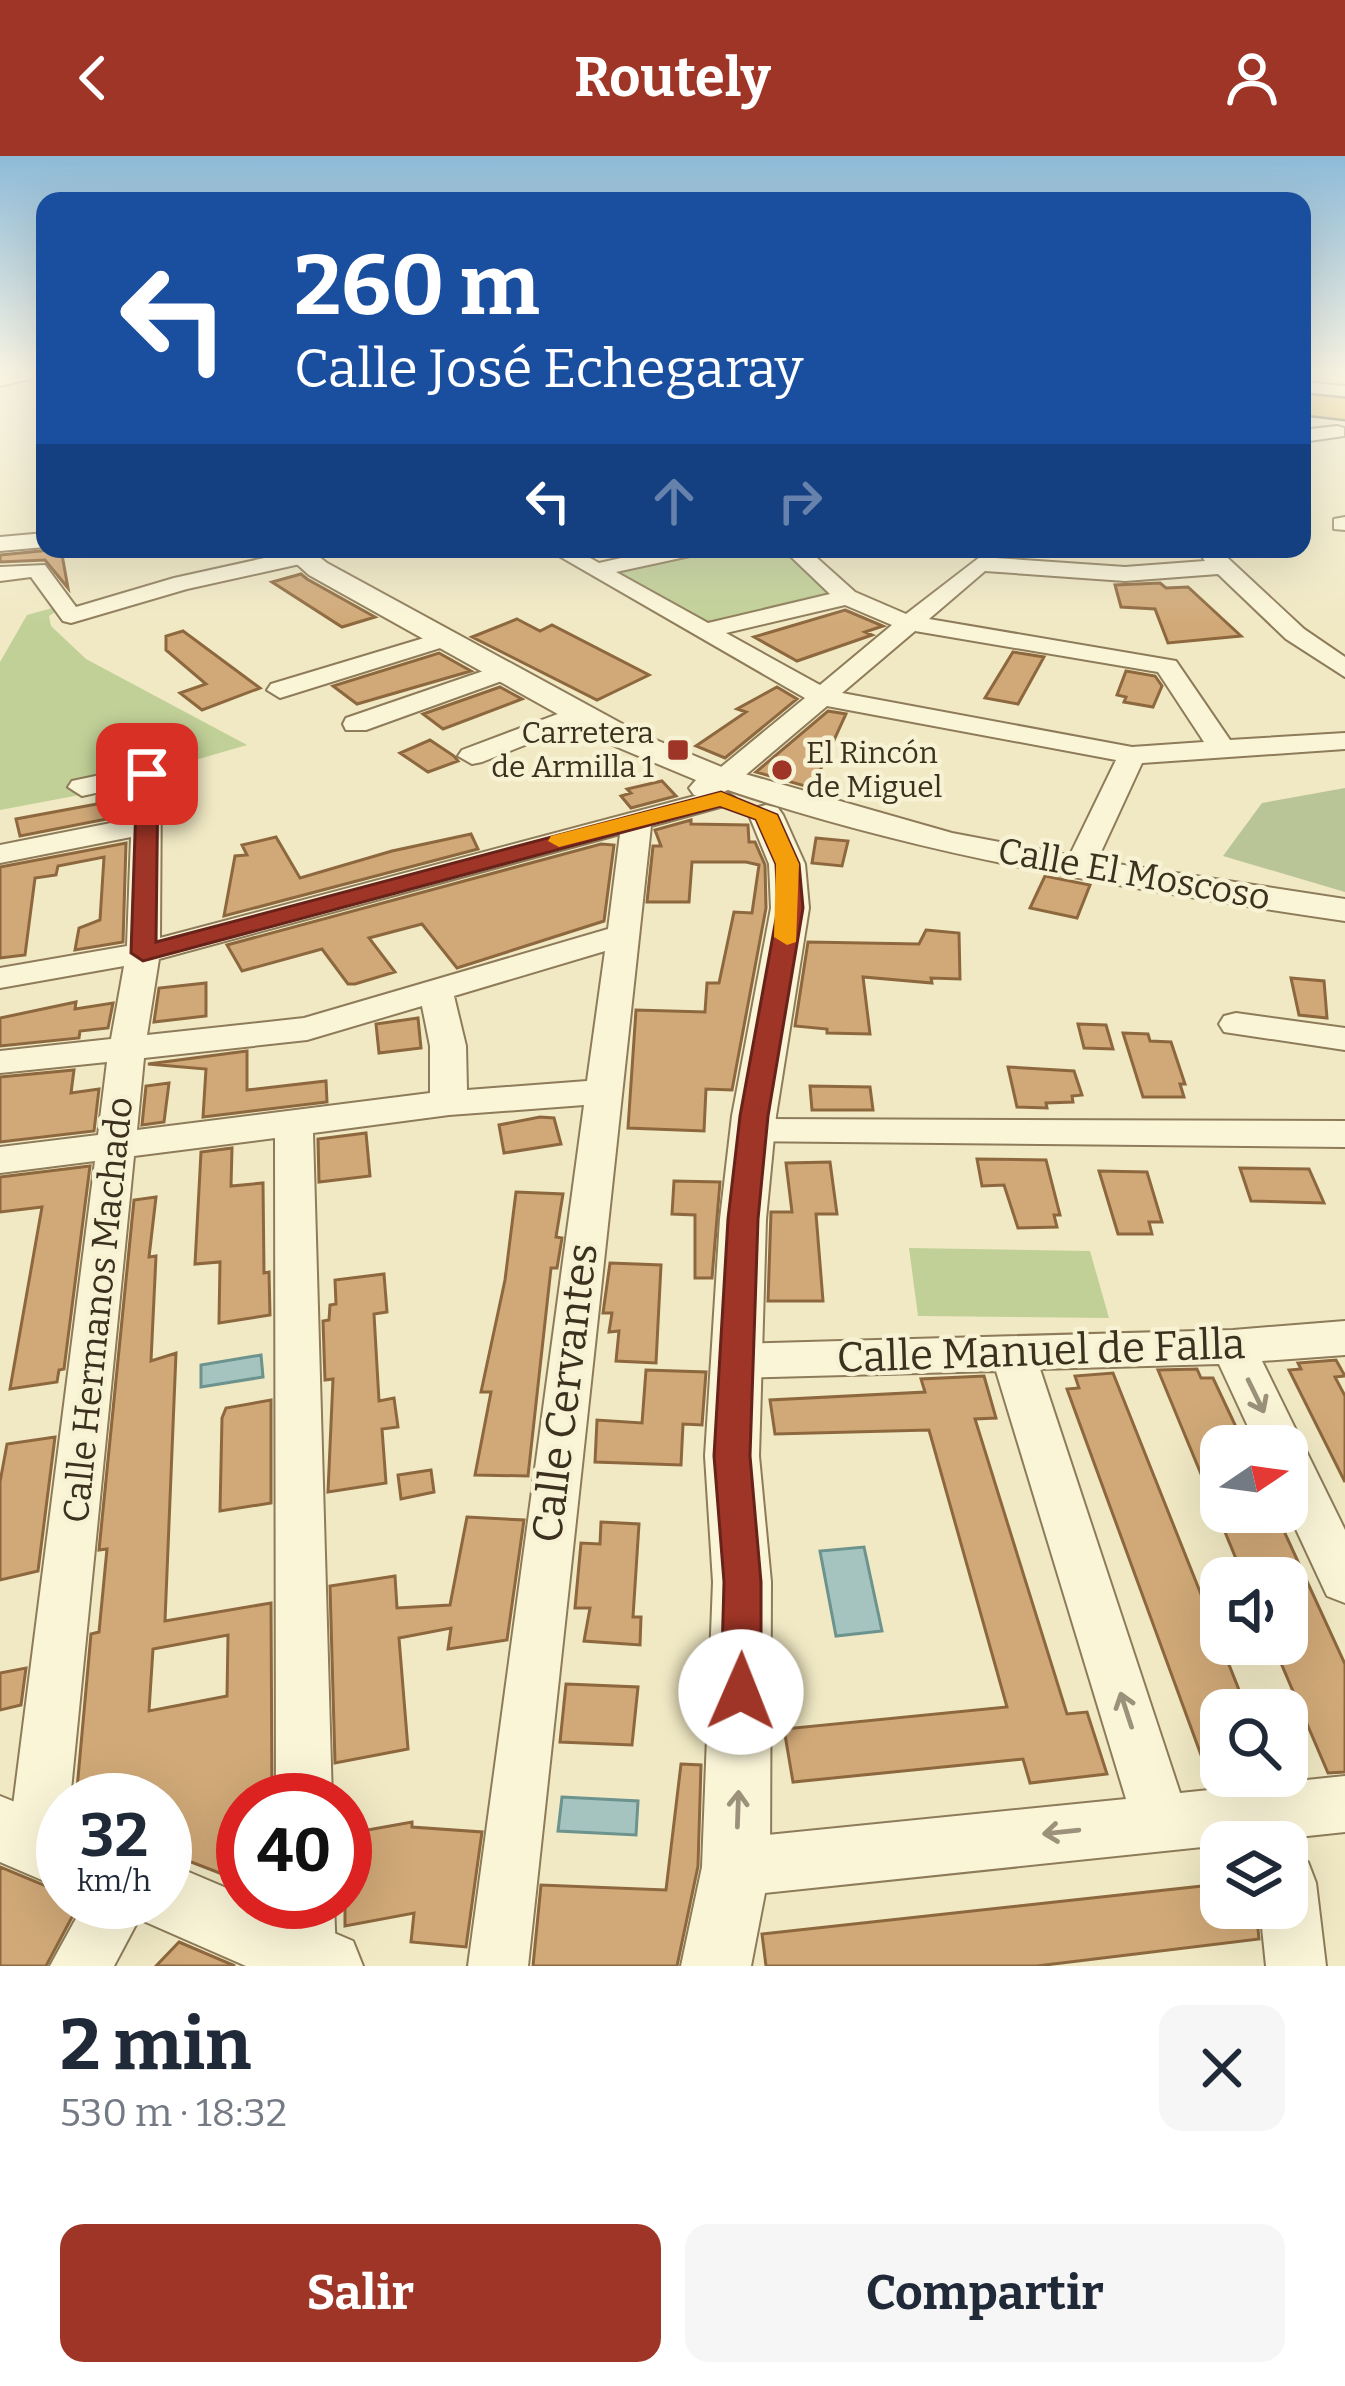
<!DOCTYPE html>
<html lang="es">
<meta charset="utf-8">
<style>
body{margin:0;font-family:Bitter,serif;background:#f6f6f7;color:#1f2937;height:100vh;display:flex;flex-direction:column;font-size:45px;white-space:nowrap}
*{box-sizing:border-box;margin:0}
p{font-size:39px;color:#747a83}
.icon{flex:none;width:66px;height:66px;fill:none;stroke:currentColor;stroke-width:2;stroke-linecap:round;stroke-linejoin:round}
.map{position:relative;height:1810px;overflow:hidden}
.side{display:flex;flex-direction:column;background:#fff;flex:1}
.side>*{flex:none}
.hud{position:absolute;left:36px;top:36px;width:1275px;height:366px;border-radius:24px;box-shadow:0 12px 48px #0002;background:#1a4fa0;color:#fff;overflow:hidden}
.needle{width:78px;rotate:77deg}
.buttons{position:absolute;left:1200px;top:1269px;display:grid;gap:24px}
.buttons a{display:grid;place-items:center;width:108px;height:108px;border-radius:24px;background:#fff;box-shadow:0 12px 48px #0002;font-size:60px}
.speed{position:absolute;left:36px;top:1617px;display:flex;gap:24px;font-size:60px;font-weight:700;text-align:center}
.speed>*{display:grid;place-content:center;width:156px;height:156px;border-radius:50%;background:#fff;box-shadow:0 12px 48px #0002;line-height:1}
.speed small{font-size:30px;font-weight:400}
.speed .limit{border:18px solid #d22;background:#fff;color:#111}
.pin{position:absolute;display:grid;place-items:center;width:102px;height:102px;color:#fff;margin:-51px;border-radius:24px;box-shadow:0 6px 18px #0006}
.me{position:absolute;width:132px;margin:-66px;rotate:1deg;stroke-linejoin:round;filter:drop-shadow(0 0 9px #0008)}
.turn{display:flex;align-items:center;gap:42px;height:252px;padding:0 60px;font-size:54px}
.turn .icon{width:156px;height:156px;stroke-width:2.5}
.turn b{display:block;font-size:84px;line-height:102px}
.lanes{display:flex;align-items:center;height:114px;padding:0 60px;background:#0003;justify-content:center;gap:60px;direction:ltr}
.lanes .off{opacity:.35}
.round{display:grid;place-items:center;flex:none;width:126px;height:126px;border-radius:24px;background:#f6f6f7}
.headline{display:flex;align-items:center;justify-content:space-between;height:204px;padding:0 60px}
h1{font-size:72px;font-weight:700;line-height:90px}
.action{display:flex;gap:24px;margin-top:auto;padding:24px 60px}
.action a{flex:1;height:138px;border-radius:24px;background:#9f3526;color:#fff;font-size:48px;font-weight:700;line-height:138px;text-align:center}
.action a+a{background:#f6f6f7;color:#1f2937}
header{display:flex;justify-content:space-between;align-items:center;height:156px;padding:0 60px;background:#9f3526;color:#fff;font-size:54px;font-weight:700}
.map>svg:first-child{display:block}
.green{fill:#c1d097}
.cemetery{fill:#b9c497}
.water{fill:#a6c4bf;stroke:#6c938e;stroke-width:3}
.building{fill:#d1a978;stroke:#8d683e;stroke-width:3;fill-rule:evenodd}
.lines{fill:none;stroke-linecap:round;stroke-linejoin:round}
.minor-casing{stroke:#8d7b59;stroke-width:4}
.tertiary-casing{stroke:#8d7b59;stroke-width:4}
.motorway-casing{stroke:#5a482e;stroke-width:5}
.minor{fill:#fbf5d8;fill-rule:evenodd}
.tertiary{fill:#fbf5d8;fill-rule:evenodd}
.motorway{fill:#e4b751;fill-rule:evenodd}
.oneway{stroke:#9c927b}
.route{fill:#9f3526;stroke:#672219;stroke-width:3}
.slow{fill:#f59e0b}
.poi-dot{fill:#9f3526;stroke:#f7f2d4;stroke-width:4.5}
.labels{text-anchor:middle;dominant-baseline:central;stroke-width:9;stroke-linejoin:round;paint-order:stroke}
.far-poi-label{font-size:30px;fill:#3c301e;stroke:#f7f2d4;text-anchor:end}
.street-label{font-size:36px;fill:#3c301e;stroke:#f7f2d4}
.near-street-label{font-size:42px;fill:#3c301e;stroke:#f7f2d4}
</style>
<header><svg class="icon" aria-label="back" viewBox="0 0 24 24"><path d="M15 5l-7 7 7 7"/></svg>Routely<svg class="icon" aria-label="person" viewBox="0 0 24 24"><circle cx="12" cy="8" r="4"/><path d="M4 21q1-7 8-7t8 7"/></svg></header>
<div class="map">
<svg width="1345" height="1810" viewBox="0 0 1345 1810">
<rect width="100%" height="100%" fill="#f1e9c4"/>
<path class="green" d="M714 393H780L833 437 709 467 616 415Z
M56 451 58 454 49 460 51 470 86 503 247 589 178 609 149 608 85 638 0 654V506L27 459Z
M909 1092 1090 1095 1109 1162 918 1160Z"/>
<path class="cemetery" d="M1345 632V736L1223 700 1262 647Z"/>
<path class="water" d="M261 1199 263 1221 201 1231V1209Z
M864 1391 882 1475 836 1480 820 1395Z
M562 1641 638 1645 636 1679 558 1675Z"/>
<path class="building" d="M61 393 68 432 45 404 0 406V399Z
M301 418 307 423 375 461 342 471 272 426Z
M1160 427 1166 432 1188 431 1241 480 1168 487 1155 453 1121 451 1115 429Z
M845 454 883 470 865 476 872 479 797 505 754 481Z
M517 463 540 475 552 469 649 519 597 544 472 481Z
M183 475 260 532 202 554 180 537 206 528 166 494V480Z
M1013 496 1044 501 1018 548 985 542Z
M439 497 471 515 357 548 333 530Z
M1126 515 1155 520 1162 530 1153 551 1124 546 1126 541 1117 539Z
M500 531 522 543 443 573 423 558Z
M777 531 797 543 725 602 696 590 746 556 737 553Z
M828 555 846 558 812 632 756 616Z
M430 584 454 600 458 605 428 616 400 597Z
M662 625 676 640 631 652 621 640 631 637 627 633Z
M127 635V659L20 680 16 663 97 648V641Z
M691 664V668L748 669 749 686H755L765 709 766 752 732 934 706 933 704 975 628 972 636 854 705 856 707 827H719L734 756 752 757 759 709 746 706H692L689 746H647L653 690H661L655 674Z
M471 678 478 693 224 760 235 700 247 699 242 689 276 681 300 722 392 695Z
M816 682 848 685 842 710 812 707Z
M126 687 123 786 75 794 79 772 100 764 104 701 58 710 56 719 35 722 25 799 0 802V711Z
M601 688 614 689 604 765 457 812 422 768 369 782 395 816 355 828H348L322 793 242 815 227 789Z
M1045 720 1090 729 1077 762 1030 752Z
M926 774 959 777 960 823 931 822 932 827 863 821 870 878 827 877V873L795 870 808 786 919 788Z
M1291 822 1324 825 1327 862 1299 859Z
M206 827V860L154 866 159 832Z
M76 846 75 853 113 847 108 872 80 875 79 882 0 890V862Z
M418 862 421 892 379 897 376 868Z
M1078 868 1106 869 1113 893 1084 892Z
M1123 877 1148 878 1150 885 1171 886 1185 928H1180L1184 941H1143Z
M247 895V934L326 925 327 946 203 961 206 913 148 908Z
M1008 911 1074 915 1082 939 1072 940 1073 946 1046 947 1047 952 1017 951Z
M74 914 71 937 99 933 94 975 0 986V921Z
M169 927 164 966 142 969 146 930Z
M810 930 870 931 873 954H812Z
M540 961 554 962 561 988 504 997 499 969Z
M366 977 370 1020 319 1026 318 983Z
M232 992 231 1030 263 1027 264 1117 269 1116 270 1159 219 1167 220 1106 195 1108 201 996Z
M977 1003 1046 1004 1060 1059H1054L1057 1071 1018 1072 1004 1029 982 1030Z
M830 1006 837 1058H816L823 1145H768L771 1056H792L786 1007Z
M90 1010 64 1213 59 1214 57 1226 10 1233 42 1051 0 1056V1021Z
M1240 1012 1309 1013 1324 1047 1251 1045Z
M1099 1015 1147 1016 1162 1066H1149L1152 1078H1118Z
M674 1025 720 1026 712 1122H695V1059L672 1058Z
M516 1036 563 1038 556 1081 562 1082 557 1112H551L528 1320 475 1319 491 1236H481L505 1124Z
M156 1041 149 1101 156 1100 151 1205 176 1197 165 1465 271 1447 272 1644H243V1726L165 1696V1644H76L91 1478 99 1476 107 1393 99 1394 134 1044ZM228 1479 227 1540 149 1555 153 1493Z
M610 1107 661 1109 656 1207 616 1205 619 1175 609 1176 612 1157H603Z
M384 1118 387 1156 374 1158 379 1245 394 1242 398 1271 382 1273 386 1327 328 1336 333 1223 325 1224 323 1165 329 1164 330 1149 336 1148 335 1124Z
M1336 1204 1345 1220 1335 1221 1345 1240V1326L1289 1214 1301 1213 1298 1207Z
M1197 1213 1201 1222H1213L1245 1290H1221V1356H1261L1264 1363 1278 1362 1345 1508V1616L1328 1617 1275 1493 1287 1488V1422H1244L1158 1214Z
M646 1214 706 1216 702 1269 683 1268 681 1309 595 1306 597 1264 642 1267Z
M1113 1217 1247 1554H1221V1628L1212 1629 1067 1233 1079 1232 1075 1220Z
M984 1220 996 1262 975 1263 1067 1558 1087 1556 1107 1618 1030 1627 1023 1603 793 1626 784 1573 1007 1551 929 1274 775 1278 770 1244 925 1236 921 1223Z
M271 1244V1347L220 1355 222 1262 226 1252Z
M55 1281 38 1415 0 1424V1326L7 1288Z
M431 1314 434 1336 401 1343 398 1319Z
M467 1361 524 1364 507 1484 448 1493 451 1472 399 1482 408 1593 335 1607 330 1430 395 1420 397 1452 450 1449Z
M601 1366 639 1368 633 1461H641L640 1489 584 1485 590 1452H575L581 1387 600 1388Z
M26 1512 21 1549 0 1554V1517Z
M566 1528 638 1531 632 1589 560 1586Z
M681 1608 701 1609 698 1710 677 1810H533L541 1729 666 1734Z
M412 1666V1671L482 1676 466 1791 411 1786 414 1757 345 1770V1678Z
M0 1711 63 1737V1746H80L46 1810H0Z
M1221 1728V1752H1256L1259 1783 1037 1810H766L762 1778Z
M179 1786 235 1810H156Z"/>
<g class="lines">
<defs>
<path id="minor" d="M1302 226 1345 230V240L1302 236Z
M1337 270 1344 272V280L1302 286V274Z
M1345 361V374L1334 373V363Z
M45 377V391L0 395V381Z
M547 393H574L599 407 661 393H702L699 398 616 416 708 467 830 438 783 393H807L855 436 906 458 980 401 1125 411 1205 405 1197 393H1218L1304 473 1345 501V521L1286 483 1218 418 1125 425 985 415 929 463 1176 505 1230 584 1345 577V593L1142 607 1095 709 1080 718 1065 709 1116 604 827 550 735 628H715L711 622 715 616 805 542ZM845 449 892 469 820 529 726 477ZM915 475 1158 516 1204 586 1132 591 842 537Z
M301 394 309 396V406L187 433 71 467 63 465 31 421 0 425V411L45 409 76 451 174 422Z
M444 476 453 478V488L280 542 267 534 271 528Z
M504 508 517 516 513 521 366 574H346L343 568 346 562Z
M579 550 592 558 588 564 482 606 472 608 458 600 462 594Z
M161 600 175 608 161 621 160 782 721 633 735 642 731 648 651 670 528 1810H468L584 949 449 959 313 977 332 1644H276L275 982 134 1000 70 1644H63V1695L57 1709 37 1718 17 1709 8 1689 95 1005 0 1017V991L98 979 107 906 0 917V895L111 883 124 810 0 832V812L127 790 131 681 0 707V689L131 663 132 629 82 640 68 631 72 625 138 611ZM620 678 608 773 304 862 147 879 159 803ZM605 795 587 925 467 934 466 890 454 840ZM422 850 430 890V937L137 974 144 902 307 884Z
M1236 857 1345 872V894L1224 876 1219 868 1224 860Z
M752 963 1345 965V991L739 985 733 976 739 967Z
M1345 1165V1199L1262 1205 1345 1374V1447L1327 1440 1287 1354V1290H1257L1219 1208 1040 1213 1180 1637 1345 1620V1676L736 1740 716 1731 707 1711 716 1691 736 1682 1126 1643 996 1215 737 1222 721 1217 715 1205 721 1193 737 1188 1233 1174Z
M1287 1698 1308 1706 1316 1727 1326 1810H1266L1260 1752H1287Z
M85 1746H148L114 1810H50Z
M276 1746H334L336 1800 332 1810H280Z"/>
<path id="tertiary" d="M34 215 33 222 0 230V218Z
M280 393H309L327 407 639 577 724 612 952 677 1111 707 1345 743V765C1136 734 928 702 728 634L706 642 694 639 689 632 696 624 617 591 309 419Z
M766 649 778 652 783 659 805 708 809 752 776 960 766 1063 759 1300 771 1426 770 1711 751 1810H681L702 1711 713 1426 705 1300 720 1063 732 960 771 752 769 708 749 659 754 652Z
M0 1640 63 1665V1733L0 1706Z
M165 1706 243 1739V1746H261L353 1785 363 1810H246L141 1764 133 1746H165Z"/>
<path id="motorway" d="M1302 238 1345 243V263L1302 258Z"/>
</defs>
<use href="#minor" class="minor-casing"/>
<use href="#tertiary" class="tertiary-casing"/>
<use href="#motorway" class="motorway-casing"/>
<use href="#minor" class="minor"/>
<use href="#tertiary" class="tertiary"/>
<use href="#motorway" class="motorway"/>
</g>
<defs><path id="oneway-shaft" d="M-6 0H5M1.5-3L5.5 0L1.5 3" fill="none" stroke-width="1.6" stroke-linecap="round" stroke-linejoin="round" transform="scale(3)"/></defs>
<g class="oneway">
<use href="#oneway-shaft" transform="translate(1256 1240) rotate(64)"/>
<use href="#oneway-shaft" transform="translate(1126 1554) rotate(-108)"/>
<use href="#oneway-shaft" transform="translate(738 1653) rotate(-88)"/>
<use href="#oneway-shaft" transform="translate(1061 1676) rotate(174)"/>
</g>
<linearGradient id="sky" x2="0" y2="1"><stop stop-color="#8dbad8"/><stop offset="0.46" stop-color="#f9f5e4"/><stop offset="1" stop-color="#f9f5e4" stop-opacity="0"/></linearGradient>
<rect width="1345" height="469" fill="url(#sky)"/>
<path class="route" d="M147 612 158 618 156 786 721 636 777 659 799 708 803 752 768 960 758 1063 750 1300 761 1426V1536L755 1550 741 1555 727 1550 721 1536 724 1426 714 1300 728 1063 740 960 778 752 776 708 756 663 720 650 143 805 131 797 137 618Z"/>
<path class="slow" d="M721 636 777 659 799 708 796 786 787 789 774 781 776 708 756 663 720 650 559 691 548 685 551 680Z"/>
<g class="poi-dot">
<rect x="666" y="582" width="24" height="24" rx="6"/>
<circle cx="782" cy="614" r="12"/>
</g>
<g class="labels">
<g class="far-poi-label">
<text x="654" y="577">Carretera<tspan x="654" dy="34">de Armilla 1</tspan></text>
<text x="806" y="597" text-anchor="start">El Rincón<tspan x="806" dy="34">de Miguel</tspan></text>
</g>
<g class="street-label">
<text transform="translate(1134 718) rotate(10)">Calle El Moscoso</text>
<text transform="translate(98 1154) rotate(-84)">Calle Hermanos Machado</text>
</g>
<g class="near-street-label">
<text transform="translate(1041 1195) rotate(-2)">Calle Manuel de Falla</text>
<text transform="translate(565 1237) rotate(-83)">Calle Cervantes</text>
</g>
</g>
</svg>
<div class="buttons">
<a><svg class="needle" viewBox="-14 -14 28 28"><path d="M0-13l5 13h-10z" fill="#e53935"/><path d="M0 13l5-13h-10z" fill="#747a83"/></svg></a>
<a><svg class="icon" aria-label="sound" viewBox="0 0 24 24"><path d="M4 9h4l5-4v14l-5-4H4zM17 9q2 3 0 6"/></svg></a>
<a><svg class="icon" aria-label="search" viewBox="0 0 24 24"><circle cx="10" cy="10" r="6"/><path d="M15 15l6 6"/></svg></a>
<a><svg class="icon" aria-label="layers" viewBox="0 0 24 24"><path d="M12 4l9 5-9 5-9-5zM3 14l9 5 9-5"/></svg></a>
</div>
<div class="speed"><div>32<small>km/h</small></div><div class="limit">40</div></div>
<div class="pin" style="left:147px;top:618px;background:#d93025"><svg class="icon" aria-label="arrive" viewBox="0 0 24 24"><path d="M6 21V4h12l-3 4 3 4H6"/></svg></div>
<svg class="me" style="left:741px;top:1536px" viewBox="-20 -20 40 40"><circle r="19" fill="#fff"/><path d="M0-13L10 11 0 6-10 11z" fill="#9f3526"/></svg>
<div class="hud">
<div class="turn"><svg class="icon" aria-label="left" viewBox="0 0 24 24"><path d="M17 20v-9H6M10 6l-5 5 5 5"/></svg><div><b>260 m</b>Calle José Echegaray</div></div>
<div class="lanes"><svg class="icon" aria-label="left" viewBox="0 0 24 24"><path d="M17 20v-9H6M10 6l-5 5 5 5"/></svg><svg class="icon off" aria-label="ahead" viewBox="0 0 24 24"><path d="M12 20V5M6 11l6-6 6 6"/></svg><svg class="icon off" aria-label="right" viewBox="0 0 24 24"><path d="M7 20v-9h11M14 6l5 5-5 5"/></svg></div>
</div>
</div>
<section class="side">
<div class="headline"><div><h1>2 min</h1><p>530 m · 18:32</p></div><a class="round"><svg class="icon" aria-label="close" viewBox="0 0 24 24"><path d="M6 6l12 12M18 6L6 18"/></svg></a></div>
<div class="action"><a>Salir</a><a>Compartir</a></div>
</section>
